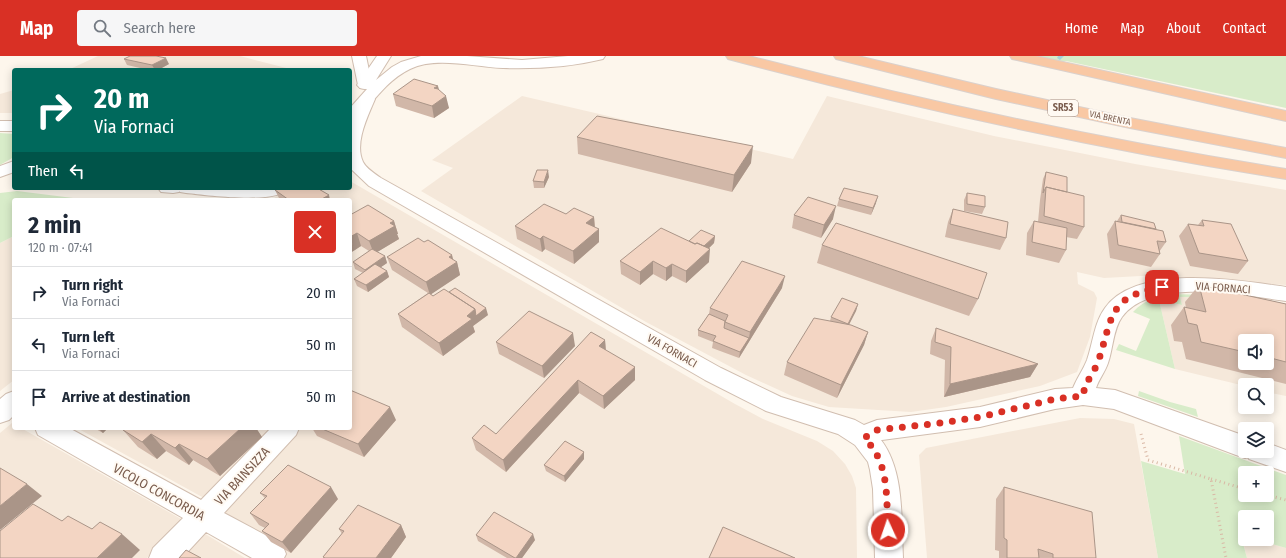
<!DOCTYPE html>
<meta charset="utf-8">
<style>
body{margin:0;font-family:"Fira Sans Condensed",sans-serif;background:#f6f6f7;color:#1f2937;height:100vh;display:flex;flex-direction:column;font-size:15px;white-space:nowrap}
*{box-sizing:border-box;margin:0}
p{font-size:13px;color:#747a83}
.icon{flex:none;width:22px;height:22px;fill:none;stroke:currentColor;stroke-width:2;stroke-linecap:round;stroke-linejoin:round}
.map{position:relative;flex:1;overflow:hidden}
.panel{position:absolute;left:12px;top:142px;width:340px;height:232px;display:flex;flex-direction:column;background:#fff;border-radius:4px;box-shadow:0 2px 10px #0003}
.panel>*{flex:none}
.hud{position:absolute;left:12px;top:12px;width:340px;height:122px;border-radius:4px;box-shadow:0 2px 10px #0003;background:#00695c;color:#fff;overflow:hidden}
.controls{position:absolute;left:1238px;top:278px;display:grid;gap:8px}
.controls a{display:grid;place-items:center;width:36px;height:36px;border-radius:4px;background:#fff;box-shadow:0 2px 10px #0003;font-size:20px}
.pin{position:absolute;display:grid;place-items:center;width:34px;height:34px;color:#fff;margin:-17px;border-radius:8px;box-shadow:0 2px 6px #0006}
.me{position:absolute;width:44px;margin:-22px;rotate:357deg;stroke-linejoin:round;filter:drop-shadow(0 0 3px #0008)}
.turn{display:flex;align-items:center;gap:14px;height:84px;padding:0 16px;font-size:18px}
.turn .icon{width:52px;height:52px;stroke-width:2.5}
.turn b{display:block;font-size:28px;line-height:34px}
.then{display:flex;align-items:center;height:38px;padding:0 16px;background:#0003;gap:8px;font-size:15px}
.round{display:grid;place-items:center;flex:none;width:42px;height:42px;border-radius:4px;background:#f6f6f7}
.headline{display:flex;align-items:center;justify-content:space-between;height:68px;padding:0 16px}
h1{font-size:24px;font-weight:700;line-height:30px}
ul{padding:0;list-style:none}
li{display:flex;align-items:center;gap:12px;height:52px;padding:0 16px;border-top:1px solid #e0e1e3}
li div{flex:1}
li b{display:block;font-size:15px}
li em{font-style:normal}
header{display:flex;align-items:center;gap:24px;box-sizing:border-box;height:56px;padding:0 20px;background:#d93025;color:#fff}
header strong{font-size:19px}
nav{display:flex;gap:22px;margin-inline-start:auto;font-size:14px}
.search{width:280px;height:36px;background:#f6f6f7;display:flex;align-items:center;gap:10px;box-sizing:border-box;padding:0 14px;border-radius:4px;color:#747a83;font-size:15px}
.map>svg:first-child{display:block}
.residential{fill:#f5e8da;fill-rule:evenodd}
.green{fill:#d8ecc9;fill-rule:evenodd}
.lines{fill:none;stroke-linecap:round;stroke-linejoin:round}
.stream{fill:#a5d3da;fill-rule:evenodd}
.minor-casing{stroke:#d1beb0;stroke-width:2}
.tertiary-casing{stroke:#d1beb0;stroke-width:2}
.trunk-casing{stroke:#dad1cd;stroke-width:2}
.path{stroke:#d9b8a5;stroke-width:3;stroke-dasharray:1 3.5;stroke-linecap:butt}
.minor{fill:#fff;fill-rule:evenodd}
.tertiary{fill:#fff;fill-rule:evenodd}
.trunk{fill:#f9c8a4;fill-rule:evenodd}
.wall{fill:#d1b7a8;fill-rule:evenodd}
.shaded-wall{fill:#aa9588}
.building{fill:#f3d5c3;stroke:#aa9588}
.route{stroke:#d93025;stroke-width:7;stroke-dasharray:0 12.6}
.labels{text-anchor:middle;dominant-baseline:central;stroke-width:4;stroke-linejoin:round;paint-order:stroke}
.far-street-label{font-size:9px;fill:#7a5c4d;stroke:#fffaf3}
.shield{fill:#fffaf3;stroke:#a28b7f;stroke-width:1}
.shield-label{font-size:10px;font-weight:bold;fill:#7a5c4d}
.street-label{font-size:11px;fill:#7a5c4d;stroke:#fffaf3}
.near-street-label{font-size:13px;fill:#7a5c4d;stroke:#fffaf3}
</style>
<header>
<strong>Map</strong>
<div class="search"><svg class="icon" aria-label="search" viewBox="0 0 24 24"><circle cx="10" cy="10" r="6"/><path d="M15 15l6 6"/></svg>Search here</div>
<nav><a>Home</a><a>Map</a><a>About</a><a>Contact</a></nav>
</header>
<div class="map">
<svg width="1286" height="502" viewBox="0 0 1286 502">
<rect width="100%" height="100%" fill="#fdf6ec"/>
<path class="residential" d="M98 0H240L294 14H68Z
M14 34V57H0V38Z
M522 40 793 103 827 40 994 80 1135 108 1286 134V229L1159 219 1104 222 1077 216 1078 228 1094 236 1097 242 1090 281 1077 316 1040 330 946 351 911 356 829 351 792 340 746 319 646 266 421 135 453 112 432 104Z
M350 125 735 348 763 363 817 385 833 395 845 408 852 420 856 432 857 502H278L287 492 224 456 223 453 300 372H350V144H271L289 132H350Z
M14 180V324L0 335V187Z
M1180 241H1199L1286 259V340L1267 336V329H1245V330L1175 313 1159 244 1182 249ZM1245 285H1267V307H1245Z
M1080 362 1114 363 1134 368 1158 502H927L919 399 926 392Z
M12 367 14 368V372H21L181 463 179 470 147 502H0V377Z
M77 372H275L204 442Z
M202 476 245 502H176Z
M1241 479 1245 480V483H1254L1286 492V502H1247Z"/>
<path class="green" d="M1035 0H1286V52L1066 5 1062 6Z
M0 77 14 78V101L0 109Z
M17 135 89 144H14V180L0 187V137Z
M1175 238 1259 241 1264 255 1199 241H1180L1182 249 1159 244 1175 313 1116 294 1119 288 1136 295 1150 263 1133 256C1145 243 1159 240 1175 238Z
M1139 335 1170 346 1196 353 1198 361 1138 340Z
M1179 380 1286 419V492L1254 483H1267V461H1245V480H1241L1247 502H1158L1141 405 1185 418ZM1245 417H1267V439H1245Z"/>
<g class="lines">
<path class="stream" d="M1058 0H1064L1060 4 1057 2Z"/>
<defs>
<path id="minor" d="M352 0H366L372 29 370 32 365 33 360 32 358 29Z
M368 39 373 40 375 43C368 60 354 87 363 106 366 112 375 118 381 122L721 312 781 341 855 364 864 369 877 364 980 351 1055 333 1073 332C1077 322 1083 314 1087 304 1093 287 1094 267 1105 252 1137 207 1239 224 1286 231V245C1243 239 1151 221 1122 261 1113 273 1113 293 1108 307 1105 316 1099 323 1096 332L1115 334 1245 380V395H1267V387L1286 394V416L1249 403 1248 401 1245 402 1236 399 1114 353 1083 349 1055 353 980 371 882 384H881C905 415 901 465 903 502H875L873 433 870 414 868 406 855 389 838 378 766 355 705 324 369 130 350 112V68L361 43 363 40Z
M177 132H289C277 149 207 139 186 137L180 136Z
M14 335V359L9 364 0 367V343L6 338Z
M35 372H69L201 444 271 372H299L296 379 224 457 282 488 286 498 284 502H252L206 476 182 502H149L153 492 183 462 38 379Z"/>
<path id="tertiary" d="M377 0H391L376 24 392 11 401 6 421 0H467L522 4 568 0H605L603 3C571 11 536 13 503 12 475 11 436 0 410 13 387 24 372 47 356 65L350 67V52L367 33 360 32 357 29Z
M0 65H14V75H0Z
M14 105V116L0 121V110Z
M158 132H182L179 136 173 137 161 136Z"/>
<path id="trunk" d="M726 0H749C927 46 1105 84 1286 113V123C1098 93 912 52 728 3Z
M834 0H858L996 33 1130 62 1286 92V102L1130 72 996 43 836 3Z
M1010 0H1036L1286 55V65L1017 4 1012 3Z"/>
</defs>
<use href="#minor" class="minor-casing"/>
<use href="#tertiary" class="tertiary-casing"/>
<use href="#trunk" class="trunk-casing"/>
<path class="path" d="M1141 378 1148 404 1211 423 1226 502
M1211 423 1245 433
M1267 439 1286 444"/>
<use href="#minor" class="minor"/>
<use href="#tertiary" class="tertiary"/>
<use href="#trunk" class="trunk"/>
</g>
<path class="wall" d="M124 3 169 8 158 14H149L127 9Z
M439 34 449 52 434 62 396 50 393 38Z
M577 81 751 107 732 136 578 98Z
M1046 116 1067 136 1084 171 1077 183 1066 181V194L1059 207 1026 199 1027 177 1034 165 1038 166 1040 144 1043 123Z
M549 121 544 132H534L533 125Z
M275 134 330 144H280Z
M967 137 985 151 982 158 964 155V144Z
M839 143 876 147 871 159 837 150Z
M953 153 1006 182 1000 194 945 181 948 166Z
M566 158 594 161 595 172 599 186 574 208 545 193 542 196 517 183 515 170Z
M350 159 394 165 398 178H397L399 183 377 196 385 200 387 207 381 211 387 215 389 221 368 236 357 230 354 223 363 217 355 213 353 206 369 195 361 190 350 197Z
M794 159 833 163 821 182 792 172Z
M1121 159 1156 173 1166 186 1159 196 1160 198 1151 211 1110 202 1107 178 1115 165H1117Z
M1202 164 1248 205 1238 218 1190 210 1179 180 1188 168 1198 169Z
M715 180 714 187 709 192V206L686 227 672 220 666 225 653 218 640 229 621 218 620 205Z
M424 186 452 199 453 204 457 206 460 219 431 238 433 240 488 259 473 270 475 276 443 300 402 271 398 258 428 237 392 214 387 201Z
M822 189 978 243 969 260 817 207Z
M1199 229 1286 248V328L1186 303 1182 286 1174 285 1171 269 1184 251 1186 252 1185 246ZM1245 285H1267V307H1245Z
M782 232 739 302 712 292 713 286 698 280V274L709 258 710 252Z
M858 248 856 255 849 269 868 276 864 289 837 342 784 319 787 306 830 265 831 261Z
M936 272 1038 308 1030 321 944 341 945 304 930 298 931 285Z
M605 284 606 294 635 324 604 353 579 337 506 416 476 394 472 382 496 378Z
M496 286 575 290 544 322 499 298Z
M396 364 364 401 317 380 312 372H350Z
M94 372H108L103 377Z
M125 372H256L262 381 220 420 193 404 189 409 166 395 157 403 138 391 123 374Z
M584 403 565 426 546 415 544 409Z
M1004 431 1096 502H999V495L995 494 996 443Z
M260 437 338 443 291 497 271 486 262 475 265 472 259 469 250 457 265 442Z
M401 469 406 481 391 502H324L323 501 342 478 339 473Z
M476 479 535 484 522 502H507L478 485Z"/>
<path class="shaded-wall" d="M166 2 169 8 158 14H155L152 9Z
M438 30 441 41 434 32Z
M446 40 449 52 434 62 432 50Z
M753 90 751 107 732 136 734 119Z
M548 114 549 121 544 132V126Z
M329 139 330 144H320Z
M878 140 876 147 871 159 873 152Z
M836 150 833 163 821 182 824 169Z
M594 161 595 174 586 167Z
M394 165 398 178H397L399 183 374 198 369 185 390 167Z
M599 173V186L574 208 573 195Z
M357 177 361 190 355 194 350 182V179Z
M543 180 545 193 542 196 540 183Z
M715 180 714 187 700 201V194Z
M352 187 355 194 350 197V188Z
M710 193 709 206 686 227V215Z
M452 199 454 208 457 206 460 219 430 239 426 226 449 201Z
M385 200 387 207 368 220 365 214Z
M653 205V218L640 229V216Z
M672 208V220L666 225V212Z
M387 215 389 221 368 236 366 229Z
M785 220 782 232 739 302 740 296 749 282 750 276Z
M858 248 856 255 846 274 848 268Z
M486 252 488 259 473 270 475 276 443 300 439 287 467 260 475 253Z
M868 276 864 289 837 342 841 329Z
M573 277 575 290 544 322 542 310Z
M605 284 606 297 599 290Z
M1038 308 1030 321 944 341 950 328Z
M635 311V324L604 353 603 340Z
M578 324 579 337 506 416 503 404Z
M390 351 396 364 364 401 358 388Z
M98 372H108L103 377Z
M241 372H256L262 381 220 420 207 403Z
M151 378 166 395 157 403 142 386Z
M179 388 193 404 189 409 175 392Z
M584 396V403L565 426 564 420Z
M27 428 42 440 0 474V450Z
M331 431 338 443 291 497 282 486Z
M401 469 406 481 391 502H376Z
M122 478 140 494 132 502H97Z
M533 478 535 484 522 502H516Z"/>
<path class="building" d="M130 0H156L166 2 152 9 124 3Z
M414 23 438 30 434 32 438 33 446 40 432 50 393 38Z
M597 60 753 90 734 119 577 81Z
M537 114H548L544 126 533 125Z
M1046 116 1067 121V136L1046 131 1043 137Z
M1046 131 1084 140V171L1044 160Z
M280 132H317L329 139 320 144H289L275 134Z
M844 132 878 140 873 152 839 143Z
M967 137 985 140V151L967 148Z
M808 141 836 150 824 169 794 159Z
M544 148 566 158 574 152 594 161 586 167 599 173 573 195 543 180 540 183 515 170Z
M368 149 394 165 390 167 395 170 369 185 357 177 350 181V159Z
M953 153 1008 166 1006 182 950 168Z
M1121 159 1154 167 1156 173 1122 166Z
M1202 164 1231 168 1248 205 1199 197 1188 168 1204 170Z
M1034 165 1067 172 1066 194 1032 186Z
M1115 165 1163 175 1166 186 1157 185 1160 198 1118 189Z
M836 167 987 217 978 243 822 189Z
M661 172 695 188 697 187 710 193 686 215 672 208 666 212 653 205 640 216 620 205Z
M701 174 715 180 704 190 697 187 695 188 689 185Z
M418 182 424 186 428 184 452 199 449 201 457 206 426 226 387 201Z
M372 193 385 200 365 214 353 206Z
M742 205 785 220 750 276 725 266 728 259 710 252Z
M375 208 387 215 366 229 354 223Z
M1199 229 1286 248V306L1267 301V285H1245V296L1201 286 1197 269 1188 267 1184 251 1206 256Z
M455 232 486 252 476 260 475 253 449 236Z
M444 233 475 253 467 260 472 263 439 287 398 258 429 237 433 240Z
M842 242 858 248 848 268 831 261Z
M529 255 573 277 542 310 496 286Z
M709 258 725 265 724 272 749 282 740 296 713 285 716 280 698 274Z
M814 262 851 269 868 276 841 329 787 306Z
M936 272 1038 308 950 328 951 291 935 286Z
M591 276 605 284 599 290 635 311 603 340 578 324 503 404 472 382 484 369 496 378Z
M350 334 390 351 358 388 320 372H350Z
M125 372H241L207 403 179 388 175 392 151 378 142 386 123 374Z
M565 385 584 396 564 420 544 409Z
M288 409 331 431 282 486 262 475 269 468 250 457 267 440 260 437Z
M0 412 27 428 0 450Z
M1004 431 1092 456 1096 502H1053V498L1038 493 1039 502H1007V484L1004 482Z
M33 448 62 465 68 460 92 473 100 466 122 478 97 502H0V475Z
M358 449 401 469 376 502H325L323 501 344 475 339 473Z
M494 456 533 478 516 502H515L476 479Z
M723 471 795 502H709Z
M186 494 201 502H179Z"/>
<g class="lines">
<path class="route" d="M888 474C886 442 890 406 864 382L877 374 940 367 980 361 1055 343 1083 340C1085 325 1093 319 1098 306 1113 262 1107 240 1162 231"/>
</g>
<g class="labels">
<g class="far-street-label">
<text transform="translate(1110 62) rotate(12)">VIA BRENTA</text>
</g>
<rect class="shield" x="1048" y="44" width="30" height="16" rx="3"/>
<g class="shield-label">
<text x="1063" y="52">SR53</text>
</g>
<g class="street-label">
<text transform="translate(1223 232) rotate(4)">VIA FORNACI</text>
<text transform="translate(672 295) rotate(30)">VIA FORNACI</text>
</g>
<g class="near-street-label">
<text transform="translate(242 420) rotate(-47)">VIA BAINSIZZA</text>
<text transform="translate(159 436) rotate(29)">VICOLO CONCORDIA</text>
</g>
</g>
</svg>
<div class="controls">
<a><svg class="icon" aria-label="sound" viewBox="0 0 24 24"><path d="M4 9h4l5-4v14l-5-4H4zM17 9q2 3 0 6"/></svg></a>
<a><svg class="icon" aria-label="search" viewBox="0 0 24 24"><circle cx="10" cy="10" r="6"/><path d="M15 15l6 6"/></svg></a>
<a><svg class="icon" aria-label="layers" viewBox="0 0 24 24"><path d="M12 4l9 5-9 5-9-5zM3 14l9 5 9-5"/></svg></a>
<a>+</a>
<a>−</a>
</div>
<div class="pin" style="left:1162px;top:231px;background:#d93025"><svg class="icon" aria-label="arrive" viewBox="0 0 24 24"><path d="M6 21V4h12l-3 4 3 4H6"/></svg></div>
<svg class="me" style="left:888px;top:474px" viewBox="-20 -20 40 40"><circle r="17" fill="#d93025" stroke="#fff" stroke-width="3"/><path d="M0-11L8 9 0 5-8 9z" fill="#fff"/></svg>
<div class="hud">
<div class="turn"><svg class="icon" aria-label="right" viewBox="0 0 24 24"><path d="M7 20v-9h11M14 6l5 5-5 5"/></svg><div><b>20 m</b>Via Fornaci</div></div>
<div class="then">Then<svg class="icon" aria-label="left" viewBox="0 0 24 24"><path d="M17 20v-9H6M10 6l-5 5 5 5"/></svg></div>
</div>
<section class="panel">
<div class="headline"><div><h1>2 min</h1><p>120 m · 07:41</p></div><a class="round" style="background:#d93025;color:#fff"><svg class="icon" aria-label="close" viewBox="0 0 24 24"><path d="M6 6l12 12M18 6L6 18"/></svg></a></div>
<ul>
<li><svg class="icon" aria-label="right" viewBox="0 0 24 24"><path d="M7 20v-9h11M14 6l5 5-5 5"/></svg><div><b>Turn right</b><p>Via Fornaci</p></div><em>20 m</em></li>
<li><svg class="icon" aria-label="left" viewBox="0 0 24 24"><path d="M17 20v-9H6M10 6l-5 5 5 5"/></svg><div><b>Turn left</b><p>Via Fornaci</p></div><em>50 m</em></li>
<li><svg class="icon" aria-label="arrive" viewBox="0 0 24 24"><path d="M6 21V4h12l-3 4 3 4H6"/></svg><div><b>Arrive at destination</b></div><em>50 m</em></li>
</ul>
</section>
</div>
